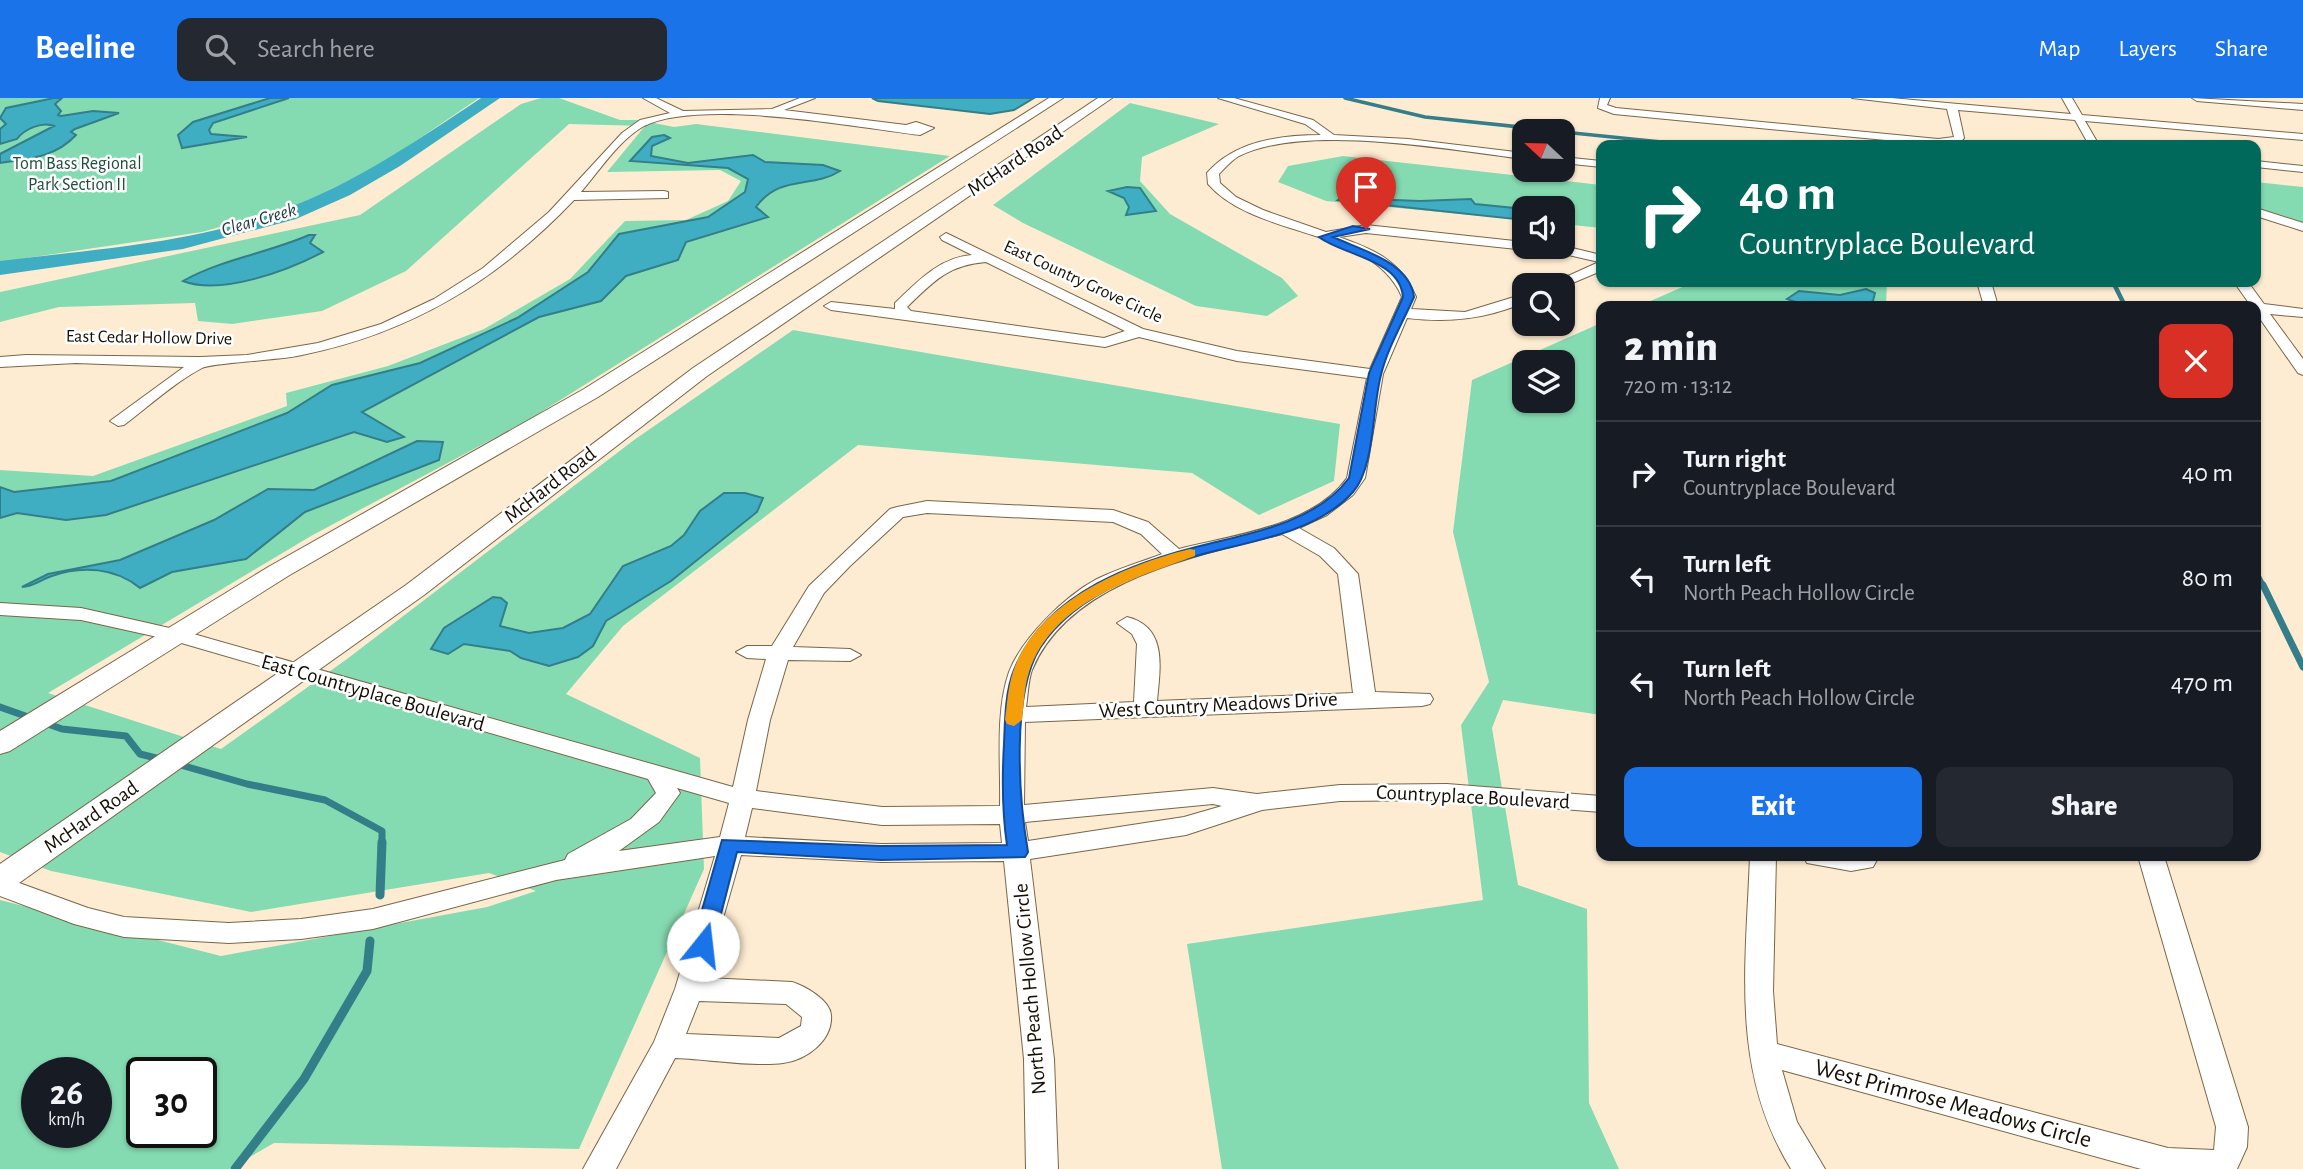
<!DOCTYPE html>
<meta charset="utf-8">
<style>
body{margin:0;font-family:"Alegreya Sans",sans-serif;background:#242831;color:#f1f3f6;height:100vh;display:flex;flex-direction:column;font-size:26px;white-space:nowrap}
*{box-sizing:border-box;margin:0}
p{font-size:23px;color:#9ea1a6}
.icon{flex:none;width:38px;height:38px;fill:none;stroke:currentColor;stroke-width:2;stroke-linecap:round;stroke-linejoin:round}
.map{position:relative;flex:1;overflow:hidden}
.details{position:absolute;left:1596px;top:203px;width:665px;height:560px;display:flex;flex-direction:column;background:#171b24;border-radius:14px;box-shadow:0 2px 5px #0004}
.details>*{flex:none}
.hud{position:absolute;left:1596px;top:42px;width:665px;height:147px;border-radius:14px;box-shadow:0 2px 5px #0004;background:#00695c;color:#fff;overflow:hidden}
.needle{width:46px;rotate:292deg}
.tools{position:absolute;left:1512px;top:21px;display:grid;gap:14px}
.tools a{display:grid;place-items:center;width:63px;height:63px;border-radius:14px;background:#171b24;box-shadow:0 2px 5px #0004;font-size:35px}
.speed{position:absolute;left:21px;top:959px;display:flex;gap:14px;font-size:35px;font-weight:700;text-align:center}
.speed>*{display:grid;place-content:center;width:91px;height:91px;border-radius:50%;background:#171b24;box-shadow:0 2px 5px #0004;line-height:1}
.speed small{font-size:18px;font-weight:400}
.speed .limit{border:4px solid #111;border-radius:10px;background:#fff;color:#111}
.pin{position:absolute;display:grid;place-items:center;width:60px;height:60px;color:#fff;margin:-72px -30px;border-radius:50% 50% 50% 0;rotate:-45deg;box-shadow:0 0 7px #0007}
.pin .icon{rotate:45deg}
.me{position:absolute;width:77px;margin:-38px;rotate:16deg;stroke-linejoin:round;filter:drop-shadow(0 0 5px #0008)}
.turn{display:flex;align-items:center;gap:24px;height:147px;padding:0 28px;font-size:32px}
.turn .icon{width:91px;height:91px;stroke-width:2.5}
.turn b{display:block;font-size:49px;line-height:60px}
.round{display:grid;place-items:center;flex:none;width:74px;height:74px;border-radius:14px;background:#242831}
.summary{display:flex;align-items:center;justify-content:space-between;height:119px;padding:0 28px}
h1{font-size:42px;font-weight:800;line-height:52px}
.action{display:flex;gap:14px;margin-top:auto;padding:14px 28px}
.action a{flex:1;height:80px;border-radius:14px;background:#1a73e8;color:#fff;font-size:28px;font-weight:800;line-height:80px;text-align:center}
.action a+a{background:#242831;color:#f1f3f6}
ul{padding:0;list-style:none}
li{display:flex;align-items:center;gap:21px;height:105px;padding:0 28px;border-top:2px solid #363941}
li div{flex:1}
li b{display:block;font-size:26px}
li em{font-style:normal}
header{display:flex;align-items:center;gap:42px;box-sizing:border-box;height:98px;padding:0 35px;background:#1a73e8;color:#fff}
header strong{font-size:33px}
nav{display:flex;gap:38px;margin-inline-start:auto;font-size:24px}
.search{width:490px;height:63px;background:#242831;display:flex;align-items:center;gap:18px;box-sizing:border-box;padding:0 24px;border-radius:14px;color:#9ea1a6;font-size:26px}
.map>svg:first-child{display:block}
.green{fill:#85dbb1;fill-rule:evenodd}
.water{fill:#40aec2;stroke:#337e89;stroke-width:2}
.lines{fill:none;stroke-linecap:round;stroke-linejoin:round}
.stream-far4{stroke:#337e89;stroke-width:3.5}
.stream-far3{stroke:#337e89;stroke-width:4.5}
.stream-far2{stroke:#337e89;stroke-width:5}
.stream-far1{stroke:#337e89;stroke-width:7}
.stream{stroke:#337e89;stroke-width:9}
.river{fill:#40aec2;fill-rule:evenodd}
.minor-casing{stroke:#796648;stroke-width:2}
.major-casing{stroke:#796648;stroke-width:2}
.minor{fill:#fff;fill-rule:evenodd}
.major{fill:#fff;fill-rule:evenodd}
.route{fill:#1a73e8;stroke:#114b97;stroke-width:2}
.slow{fill:#f59e0b}
.labels{text-anchor:middle;dominant-baseline:central;stroke-width:5;stroke-linejoin:round;paint-order:stroke}
.far-park-label{font-size:18px;fill:#1f4d39;stroke:#fff}
.far-street-label{font-size:18px;fill:#150e04;stroke:#fff}
.far-water-label{font-size:19px;font-style:italic;fill:#1e363b;stroke:#fff}
.street-label{font-size:21px;fill:#150e04;stroke:#fff}
.near-street-label{font-size:24px;fill:#150e04;stroke:#fff}
</style>
<header>
<strong>Beeline</strong>
<div class="search"><svg class="icon" aria-label="search" viewBox="0 0 24 24"><circle cx="10" cy="10" r="6"/><path d="M15 15l6 6"/></svg>Search here</div>
<nav><a>Map</a><a>Layers</a><a>Share</a></nav>
</header>
<div class="map">
<svg width="2303" height="1071" viewBox="0 0 2303 1071">
<rect width="100%" height="100%" fill="#feecd2"/>
<path class="green" d="M0 0H479L376 70 295 108 202 134 0 164Z
M541 0H559L620 22H639L674 29 696 26 950 58 530 321 311 438 48 595 221 651 347 561 634 342 793 232 1340 326 1334 383 1259 417 1192 375 858 347 623 528 566 596 700 660 704 771 579 1051 274 1045 229 1071H0V802L221 858 487 809 536 793 489 775 251 814 51 773 0 754V372L93 378 287 308 286 295 388 268 484 231 570 181 625 123 686 122 728 103 741 83 720 72 607 74 645 28 569 26 406 173 322 213 232 226 198 223 195 205 59 209 0 224V194L360 117 521 6ZM37 975H96V1034H37ZM142 975H201V1034H142Z
M1130 5 1219 26 1142 59 1140 83 1170 116 1282 180 1298 198 1267 218 1196 208 1023 125 993 107Z
M1343 58 1601 87V130L1563 126V110H1524V122L1326 103 1278 84 1288 68Z
M2256 84 2303 89V125L2256 110Z
M1694 184H1887L1886 208H1639Z
M1601 225V617L1503 602 1492 630 1518 787 1587 811 1589 1005 1619 1071H1222L1187 846 1483 802 1461 627 1489 584 1453 434 1472 282ZM1524 264H1563V303H1524Z"/>
<path class="water" d="M54 0H62L55 6 61 13 58 17 61 18 93 13 119 15 75 31 71 34 76 37C56 59 29 61 0 65V56L54 28C43 23 24 31 17 41L0 46V31L6 26 0 20 6 10Z
M270 0H289L213 25 209 32 211 36 247 39 182 50 178 37 193 24Z
M872 0H1034L1014 12 990 16 878 3Z
M664 37 670 40 652 48 651 58 688 65 753 57 765 64 823 67 840 73C812 91 780 76 756 109L768 119 686 144 678 162 626 178 601 203 539 219 362 314 404 339 387 344 354 334 106 417 66 422 17 415 0 420V389L14 394 111 383 287 315 332 287 420 265 517 220 588 174 619 136 708 119 745 94 748 81 728 70 630 63 652 39Z
M1127 89 1140 90 1156 113 1126 117 1129 109 1124 100 1108 93Z
M1341 100 1420 103 1471 101 1475 106 1524 111V122L1338 102Z
M309 137H315L310 145 323 154C289 172 221 198 183 183 222 161 268 155 309 137Z
M1866 191 1875 195 1873 203 1864 207 1867 208H1807L1787 201 1799 193 1840 197Z
M417 343 443 344 439 362 305 414 246 461 172 474 140 490C116 470 82 467 52 478 42 481 33 489 22 489L48 476 120 462 214 422 268 391 314 392Z
M724 395H745L763 400 757 414 671 483 606 523 593 548 578 559 549 568 521 560 510 553 464 546 448 556 431 551 444 530 493 499 501 500 507 505 500 528 529 535 563 530 590 516 623 468 671 448 684 437 700 413Z"/>
<g class="lines">
<path class="stream-far4" d="M1345 0 1425 19 1558 33
M1563 34 1691 47"/>
<path class="stream-far3" d="M2113 184 2125 208"/>
<path class="stream-far2" d="M2256 473 2264 489"/>
<path class="stream-far1" d="M2263 487 2303 569
M0 609 31 620
M45 625 62 631 126 638 140 656 160 661
M177 666 247 686 325 702 382 733V746"/>
<path class="stream" d="M380 797 382 744
M235 1071 304 981 367 873 370 843"/>
<path class="river" d="M481 0H500L400 68 350 97 296 121 183 151 0 177V163C94 151 193 146 282 112 354 86 418 42 481 0Z"/>
<defs>
<path id="minor" d="M643 0H656L683 13 772 11 800 0H815L784 12 906 27 916 24 934 30 920 37C855 29 702 0 644 28 618 43 600 72 581 94L664 93 668 94V100L574 102C498 182 411 235 302 257 282 262 211 265 202 270 174 285 149 308 124 327L118 328 110 323 184 269 76 265 0 269V259L26 257 200 259 247 257 318 245 381 226 434 201 483 170 549 114 622 35 640 22 670 15Z
M1218 0H1234L1313 22 1334 37 1408 41 1524 55V61C1450 52 1306 25 1239 58 1232 62 1225 70 1219 76L1220 85 1236 99 1263 112 1326 134 1366 127 1524 144V149L1564 148 1601 157V173L1563 189 1548 187 1599 164 1564 156 1366 135 1339 139C1375 152 1400 162 1416 199L1411 211 1465 214 1524 196V205C1484 221 1450 225 1407 220L1383 276 1365 380 1353 397 1327 417 1299 430 1334 450 1358 476 1375 594 1430 596 1433 601 1430 606 1422 608 1025 624 1024 707 1213 690 1257 696 1340 687 1447 686 1601 698V714L1447 702 1340 703 1262 712 1186 737 1030 761 1054 961 1058 1071H1026L1024 961 1004 763 881 764 741 757 706 880 792 884C805 888 830 902 831 917 833 942 807 962 783 965 756 969 704 961 675 960L616 1071H583L654 944 675 891 715 758 556 782 373 831 301 841 229 845 124 839 74 826 0 798V778L88 810 124 819 229 825 301 821 373 811 565 762 568 756 631 721 656 695 648 681 171 542 81 522 0 517V505L81 510 183 533 733 689 748 622 766 561 747 560 736 554 747 548H772L809 488 890 411 897 409 927 403 1113 412 1148 424 1179 451C1233 437 1312 429 1347 380L1367 280 1237 263 1139 239 1105 249 831 212 824 208 831 204 895 211V205C917 184 940 159 972 157L942 142 940 139 946 135 1143 231 1237 253 1370 271 1402 199C1372 128 1257 142 1208 86L1207 75C1235 43 1280 37 1321 37L1305 26ZM986 164 1125 233 1104 240 911 213 907 209C934 183 948 167 986 164ZM927 415 1113 424 1141 436 1162 456C1141 464 1117 471 1097 481 1065 498 1022 540 1009 574 995 614 1001 666 1000 708L882 709 756 693 770 622 788 562 850 563 861 557 850 551 793 549 824 495 850 468 903 419ZM1282 436 1320 458 1338 476 1353 595 1157 603C1160 570 1168 529 1127 519L1117 525 1132 536 1137 546 1134 604 1026 609C1028 597 1028 583 1032 572 1070 481 1197 458 1282 436ZM677 690 729 705 720 739 619 753 659 724 680 695ZM1213 706 1222 708 1184 719 1028 743 1025 724ZM752 710 882 727 1000 726 1002 745 881 746 745 739ZM699 903 786 906 802 919 801 928 779 940 686 936Z
M1600 0H1610L1607 7 1616 10 1938 41 1954 39 1947 11 1852 0H1891L2071 16 2062 0H2072L2082 17 2303 36V42L2085 23 2099 47H2089L2075 22 1958 12 1964 40 1959 46 1938 47 1614 16 1598 10Z
M2192 0 2303 6V12L2197 3Z
M1563 59 1601 63V69L1563 65Z
M2256 63 2303 68V74L2256 69Z
M2256 110 2303 125V133L2256 118Z
M1977 184H1991L1998 208H1984Z
M2234 184H2248L2264 206 2303 211V219L2270 216 2303 261V277L2298 275 2256 215V208H2251Z
M1750 758H1776L1773 893 1777 946 2168 1050 2214 1052 2216 1029 2138 758H2164L2248 1029 2247 1049 2237 1071H2141L1782 972 1797 1024 1825 1071H1791C1730 972 1746 868 1750 758Z
M1803 758H1879L1873 769 1851 773 1807 765Z"/>
<path id="major" d="M1049 0H1063L598 299 288 478 10 653 0 656V633L270 468 584 291Z
M1098 0H1112L707 278 424 497 12 790 0 794V766L406 487 693 270Z"/>
</defs>
<use href="#minor" class="minor-casing"/>
<use href="#major" class="major-casing"/>
<use href="#minor" class="minor"/>
<use href="#major" class="major"/>
</g>
<path class="route" d="M1353 128 1370 131 1333 139C1361 152 1410 164 1414 199 1403 224 1387 251 1381 277 1372 310 1375 369 1353 394 1322 429 1266 441 1223 451 1160 466 1077 492 1040 550 1011 596 1019 702 1028 754L1025 759 881 762 737 754 713 847 710 852H695L692 847 722 742 881 748 1007 747C1002 713 1002 680 1004 646 1005 623 1005 594 1014 572 1046 494 1136 463 1212 445 1259 434 1319 421 1349 380L1369 275 1403 199C1400 161 1344 158 1319 139Z"/>
<path class="slow" d="M1190 451 1195 452V458C1134 480 1052 504 1029 574 1024 589 1024 607 1022 622L1014 628 1007 626 1005 622C1007 607 1008 589 1013 574 1035 505 1125 467 1190 451Z"/>
<g class="labels">
<g class="far-park-label">
<text x="77" y="66">Tom Bass Regional<tspan x="77" dy="21">Park Section II</tspan></text>
</g>
<g class="far-street-label">
<text transform="translate(1083 184) rotate(25)">East Country Grove Circle</text>
<text transform="translate(149 240) rotate(1)">East Cedar Hollow Drive</text>
</g>
<g class="far-water-label">
<text transform="translate(259 122) rotate(-16)">Clear Creek</text>
</g>
<g class="street-label">
<text transform="translate(1015 63) rotate(-34)">McHard Road</text>
<text transform="translate(550 387) rotate(-38)">McHard Road</text>
<text transform="translate(373 595) rotate(16)">East Countryplace Boulevard</text>
<text transform="translate(1218 607) rotate(-3)">West Country Meadows Drive</text>
<text transform="translate(1473 699) rotate(3)">Countryplace Boulevard</text>
<text transform="translate(91 719) rotate(-35)">McHard Road</text>
<text transform="translate(1030 891) rotate(-95)">North Peach Hollow Circle</text>
</g>
<g class="near-street-label">
<text transform="translate(1953 1006) rotate(15)">West Primrose Meadows Circle</text>
</g>
</g>
</svg>
<div class="tools">
<a><svg class="needle" viewBox="-14 -14 28 28"><path d="M0-13l5 13h-10z" fill="#e53935"/><path d="M0 13l5-13h-10z" fill="#9ea1a6"/></svg></a>
<a><svg class="icon" aria-label="sound" viewBox="0 0 24 24"><path d="M4 9h4l5-4v14l-5-4H4zM17 9q2 3 0 6"/></svg></a>
<a><svg class="icon" aria-label="search" viewBox="0 0 24 24"><circle cx="10" cy="10" r="6"/><path d="M15 15l6 6"/></svg></a>
<a><svg class="icon" aria-label="layers" viewBox="0 0 24 24"><path d="M12 4l9 5-9 5-9-5zM3 14l9 5 9-5"/></svg></a>
</div>
<div class="speed"><div>26<small>km/h</small></div><div class="limit">30</div></div>
<div class="pin" style="left:1366px;top:131px;background:#d93025"><svg class="icon" aria-label="arrive" viewBox="0 0 24 24"><path d="M6 21V4h12l-3 4 3 4H6"/></svg></div>
<svg class="me" style="left:703px;top:847px" viewBox="-20 -20 40 40"><circle r="19" fill="#fff"/><path d="M0-13L10 11 0 6-10 11z" fill="#1a73e8"/></svg>
<div class="hud">
<div class="turn"><svg class="icon" aria-label="right" viewBox="0 0 24 24"><path d="M7 20v-9h11M14 6l5 5-5 5"/></svg><div><b>40 m</b>Countryplace Boulevard</div></div>
</div>
<section class="details">
<div class="summary"><div><h1>2 min</h1><p>720 m · 13:12</p></div><a class="round" style="background:#d93025;color:#fff"><svg class="icon" aria-label="close" viewBox="0 0 24 24"><path d="M6 6l12 12M18 6L6 18"/></svg></a></div>
<ul>
<li><svg class="icon" aria-label="right" viewBox="0 0 24 24"><path d="M7 20v-9h11M14 6l5 5-5 5"/></svg><div><b>Turn right</b><p>Countryplace Boulevard</p></div><em>40 m</em></li>
<li><svg class="icon" aria-label="left" viewBox="0 0 24 24"><path d="M17 20v-9H6M10 6l-5 5 5 5"/></svg><div><b>Turn left</b><p>North Peach Hollow Circle</p></div><em>80 m</em></li>
<li><svg class="icon" aria-label="left" viewBox="0 0 24 24"><path d="M17 20v-9H6M10 6l-5 5 5 5"/></svg><div><b>Turn left</b><p>North Peach Hollow Circle</p></div><em>470 m</em></li>
</ul>
<div class="action"><a>Exit</a><a>Share</a></div>
</section>
</div>
